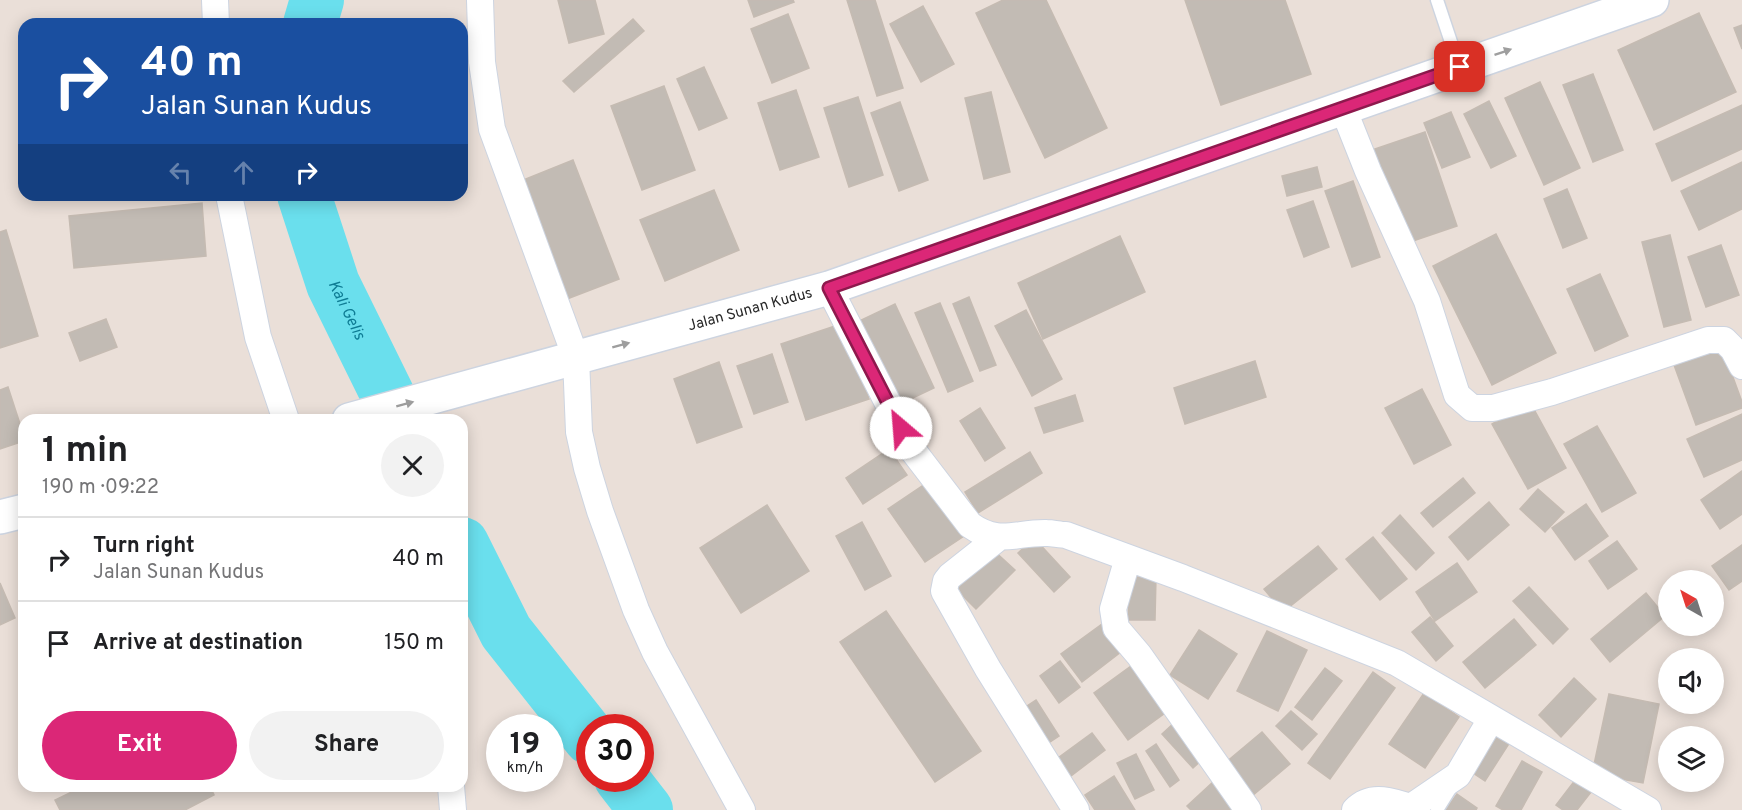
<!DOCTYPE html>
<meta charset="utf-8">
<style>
body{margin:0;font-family:Overpass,sans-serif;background:#f2f2f2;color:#202124;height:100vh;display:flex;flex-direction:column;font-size:22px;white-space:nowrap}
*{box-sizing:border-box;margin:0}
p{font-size:20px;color:#757577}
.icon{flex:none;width:33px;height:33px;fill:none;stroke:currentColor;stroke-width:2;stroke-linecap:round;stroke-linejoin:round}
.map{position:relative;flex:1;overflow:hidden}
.details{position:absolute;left:18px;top:414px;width:450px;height:378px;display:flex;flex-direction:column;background:#fff;border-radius:18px;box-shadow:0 3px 15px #0003}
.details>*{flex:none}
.banner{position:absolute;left:18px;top:18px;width:450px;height:183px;border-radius:18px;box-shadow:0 3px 15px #0003;background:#1a4fa0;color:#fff;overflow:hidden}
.needle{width:39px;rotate:321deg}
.tools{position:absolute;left:1658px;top:570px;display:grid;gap:12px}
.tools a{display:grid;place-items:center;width:66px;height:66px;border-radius:50%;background:#fff;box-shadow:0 3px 15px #0003;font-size:30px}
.speed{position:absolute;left:486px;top:714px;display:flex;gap:12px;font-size:30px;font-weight:700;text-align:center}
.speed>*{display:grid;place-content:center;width:78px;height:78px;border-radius:50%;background:#fff;box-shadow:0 3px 15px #0003;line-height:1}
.speed small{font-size:15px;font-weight:400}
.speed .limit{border:9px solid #d22;background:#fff;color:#111}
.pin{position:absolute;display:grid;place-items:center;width:51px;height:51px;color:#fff;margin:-26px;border-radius:12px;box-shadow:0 3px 9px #0006}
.me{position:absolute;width:66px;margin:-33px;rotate:333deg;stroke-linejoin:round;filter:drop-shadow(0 0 4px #0008)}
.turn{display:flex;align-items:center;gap:21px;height:126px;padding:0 24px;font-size:27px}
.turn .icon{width:78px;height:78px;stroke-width:2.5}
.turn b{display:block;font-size:42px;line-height:51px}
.lanes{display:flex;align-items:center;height:57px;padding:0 24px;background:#0003;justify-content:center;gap:30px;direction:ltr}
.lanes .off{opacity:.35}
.round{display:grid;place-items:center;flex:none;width:63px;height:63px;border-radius:32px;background:#f2f2f2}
.headline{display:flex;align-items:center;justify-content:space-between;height:102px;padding:0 24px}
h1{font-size:36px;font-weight:700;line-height:45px}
.button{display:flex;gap:12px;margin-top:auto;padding:12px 24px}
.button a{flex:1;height:69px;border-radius:36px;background:#db2777;color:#fff;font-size:24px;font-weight:700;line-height:69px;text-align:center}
.button a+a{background:#f2f2f2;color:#202124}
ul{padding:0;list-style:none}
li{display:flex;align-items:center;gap:18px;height:84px;padding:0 24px;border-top:2px solid #e0e0e0}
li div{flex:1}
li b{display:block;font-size:22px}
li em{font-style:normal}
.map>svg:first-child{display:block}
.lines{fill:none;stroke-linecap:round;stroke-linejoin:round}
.river{stroke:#6adfed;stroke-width:54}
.building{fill:#c2bbb4;stroke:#c5bbb2;stroke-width:1.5}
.service-casing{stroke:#cdd4e0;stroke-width:15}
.minor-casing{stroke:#cdd4e0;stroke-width:28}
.secondary-casing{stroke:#cdd4e0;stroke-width:36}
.service{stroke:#fff;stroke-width:12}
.minor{stroke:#fff;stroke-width:26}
.secondary{stroke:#fff;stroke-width:33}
.oneway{fill:#9e9e9e}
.route-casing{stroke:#8e194d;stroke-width:15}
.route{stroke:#db2777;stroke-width:10}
.labels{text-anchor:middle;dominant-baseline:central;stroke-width:5;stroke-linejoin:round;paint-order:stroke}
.street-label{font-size:15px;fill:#272727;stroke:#fff}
.water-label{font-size:16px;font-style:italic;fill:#0e7c94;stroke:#fff}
</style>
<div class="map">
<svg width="1742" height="810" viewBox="0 0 1742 810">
<rect width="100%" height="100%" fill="#eadfd8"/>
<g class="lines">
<g class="river">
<path d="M310 24 317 0"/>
<path id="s1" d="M304 195 333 284 400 420"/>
<path d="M462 544 506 632 590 738"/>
<path d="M621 778 646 810"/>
</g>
</g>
<path class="building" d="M558 0H595L604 34 569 43Z
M748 0H793L794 2 754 17Z
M847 0H875L903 88 877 96Z
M1003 0H1046L1107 128 1045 158 976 13Z
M1185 0H1285L1311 74 1221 105Z
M923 6 954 64 921 82 890 24Z
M1699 13 1736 92 1654 130 1618 50Z
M788 14 809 68 772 83 751 29Z
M633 19 644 31 574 92 563 81Z
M1742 25V49L1734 28Z
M704 67 727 118 699 130 677 79Z
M1593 74 1623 150 1593 162 1563 85Z
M1540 82 1580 168 1544 185 1505 98Z
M664 86 695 170 642 190 611 106Z
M796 90 819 157 780 170 758 103Z
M991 92 1010 172 984 179 965 98Z
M858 97 883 175 849 187 824 108Z
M1489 101 1516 156 1491 168 1464 114Z
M900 102 928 180 899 191 871 113Z
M1742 105V149L1672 181 1656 144Z
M1451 112 1470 157 1442 168 1424 123Z
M1425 132 1457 226 1404 244 1372 150Z
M573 160 619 279 567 299 521 181Z
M1742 162V209L1699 230 1681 191Z
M1317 167 1322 187 1287 196 1282 176Z
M1353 181 1380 257 1352 267 1325 191Z
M1567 189 1587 238 1563 248 1544 199Z
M714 190 739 250 665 281 640 220Z
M1313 201 1329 247 1304 257 1287 210Z
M202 203 206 256 74 268 69 216Z
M6 230 38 336 0 348V232Z
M1496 234 1556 353 1492 385 1433 266Z
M1670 235 1691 320 1664 327 1642 242Z
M1120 236 1145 292 1043 339 1018 283Z
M1721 245 1739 295 1706 307 1688 257Z
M1600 274 1628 336 1595 351 1567 289Z
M969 297 996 365 980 371 953 304Z
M940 303 973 381 948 392 915 313Z
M895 304 934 388 896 406 857 322Z
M1026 310 1062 379 1032 396 995 326Z
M106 319 117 347 80 361 69 333Z
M844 323 869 399 806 420 781 344Z
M1722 347 1742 402V408L1696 425 1674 365Z
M772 354 788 402 754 414 737 366Z
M1255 361 1266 397 1185 424 1174 388Z
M719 362 742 427 697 443 674 379Z
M8 387 24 436V441L0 449V390Z
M1422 389 1451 445 1414 464 1385 408Z
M1075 395 1083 421 1044 433 1035 408Z
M1530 402 1566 468 1528 489 1492 424Z
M980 408 1005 448 985 461 960 421Z
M1742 414V460L1704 477 1687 439Z
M1597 426 1636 493 1602 512 1564 444Z
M889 449 907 475 863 504 846 478Z
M1030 452 1042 473 978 513 965 492Z
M1742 471V514L1720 529 1701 500Z
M1463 478 1475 493 1433 527 1421 513Z
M928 482 964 536 925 562 888 509Z
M1538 489 1564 512 1545 532 1520 509Z
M1489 502 1509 525 1468 560 1449 537Z
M1586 504 1608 536 1575 560 1552 528Z
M767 505 809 571 741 613 700 548Z
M1400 515 1434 553 1416 570 1382 533Z
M862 522 891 576 865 590 836 536Z
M1373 537 1407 579 1380 600 1346 559Z
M1034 538 1070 577 1054 592 1018 553Z
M1617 541 1637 569 1608 589 1589 561Z
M1742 545V581L1729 590 1712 566Z
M1318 546 1337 569 1283 612 1264 589Z
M991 548 1015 570 976 609 953 586Z
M1457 563 1477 592 1435 621 1416 592Z
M1130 577H1156L1155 620H1128Z
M0 583 15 618 0 625Z
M1529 587 1568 629 1553 644 1513 601Z
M1646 593 1665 616 1610 662 1591 639Z
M886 611 981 751 935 782 840 642Z
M1430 617 1453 646 1436 661 1412 632Z
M1514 619 1536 645 1485 688 1463 662Z
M1102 624 1122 651 1082 682 1061 654Z
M1199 630 1237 654 1208 699 1170 675Z
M1267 631 1307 650 1278 711 1237 691Z
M1060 661 1080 687 1059 703 1040 676Z
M1131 666 1165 713 1128 740 1094 693Z
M1325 668 1342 681 1312 720 1295 707Z
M1373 672 1395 688 1330 779 1308 763Z
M1574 678 1596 699 1561 737 1539 715Z
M1424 693 1459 717 1425 768 1389 744Z
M1609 694 1659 704 1643 783 1592 774Z
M1036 700 1059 736 1047 744 1024 708Z
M1291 711 1317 734 1302 750 1276 726Z
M1175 722 1206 756 1193 768 1162 734Z
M1489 729 1510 742 1485 781 1464 767Z
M1262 732 1290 764 1252 796 1225 763Z
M1092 733 1105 750 1071 776 1058 758Z
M1156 744 1179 780 1170 787 1146 751Z
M1136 754 1154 790 1135 799 1117 763Z
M1522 761 1542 772 1521 810H1503L1496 806Z
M1579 775 1595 787 1577 810H1563L1556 805Z
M1114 776 1135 810H1095L1085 795Z
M1214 781 1236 804 1230 810H1191L1187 806Z
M84 786H210L214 795 185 810H60L55 800Z
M1457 794 1477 808 1476 810H1445Z"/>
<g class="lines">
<defs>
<path id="service" d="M1437 0 1459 66
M1437 810 1450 789"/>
<path id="minor" d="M215 0 216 24
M480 0 482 62 492 129 576 358 579 432 587 468 600 511 636 610 655 652 742 810
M1343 108 1368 171 1427 301 1457 395 1472 408H1493L1552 392 1708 340H1724L1733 349 1742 366
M229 195 258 337 286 420
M829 288 911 448 970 525C1000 546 1015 532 1047 533 1053 533 1060 535 1066 535L1183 578 1397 663 1648 810
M998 538 950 576 946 581 944 591 988 669 1076 810
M1128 558 1113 609 1116 628 1139 655 1248 810
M451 786 453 810
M1355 810C1372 793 1392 802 1411 807L1458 775 1491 719"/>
<g id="secondary">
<path id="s2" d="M349 420 829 288 1652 0"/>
<path d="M0 517 24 511"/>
</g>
</defs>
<use href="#service" class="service-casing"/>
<use href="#minor" class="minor-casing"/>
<use href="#secondary" class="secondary-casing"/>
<use href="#service" class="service"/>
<use href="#minor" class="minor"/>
<use href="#secondary" class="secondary"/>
</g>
<defs><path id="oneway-solid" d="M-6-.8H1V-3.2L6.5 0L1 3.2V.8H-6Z" transform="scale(1.5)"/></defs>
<g class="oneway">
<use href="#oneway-solid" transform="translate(1503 52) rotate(-19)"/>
<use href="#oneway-solid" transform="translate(621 345) rotate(-15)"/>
<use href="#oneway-solid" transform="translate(405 404) rotate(-15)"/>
</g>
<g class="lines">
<defs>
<path id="route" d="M901 428 829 288 1460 67"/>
</defs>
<use href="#route" class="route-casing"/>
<use href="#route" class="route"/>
</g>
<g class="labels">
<g class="street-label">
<text stroke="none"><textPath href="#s2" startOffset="416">Jalan Sunan Kudus</textPath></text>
</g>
<g class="water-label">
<text stroke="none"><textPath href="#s1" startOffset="123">Kali Gelis</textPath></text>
</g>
</g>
</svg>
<div class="tools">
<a><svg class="needle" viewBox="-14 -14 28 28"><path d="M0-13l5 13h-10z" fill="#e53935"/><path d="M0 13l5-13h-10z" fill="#757577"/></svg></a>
<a><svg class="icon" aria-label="sound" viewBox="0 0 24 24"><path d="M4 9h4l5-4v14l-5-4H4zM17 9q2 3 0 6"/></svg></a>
<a><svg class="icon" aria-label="layers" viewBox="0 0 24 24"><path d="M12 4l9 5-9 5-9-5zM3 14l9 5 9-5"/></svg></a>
</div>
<div class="speed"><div>19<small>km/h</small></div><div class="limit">30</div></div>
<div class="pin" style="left:1460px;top:67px;background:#d93025"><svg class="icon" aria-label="arrive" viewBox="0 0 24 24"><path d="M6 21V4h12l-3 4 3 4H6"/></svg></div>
<svg class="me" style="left:901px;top:428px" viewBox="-20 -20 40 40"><circle r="19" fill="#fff"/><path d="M0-13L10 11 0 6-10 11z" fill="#db2777"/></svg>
<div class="banner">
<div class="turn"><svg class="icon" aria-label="right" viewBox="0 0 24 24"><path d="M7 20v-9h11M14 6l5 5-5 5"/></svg><div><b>40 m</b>Jalan Sunan Kudus</div></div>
<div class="lanes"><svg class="icon off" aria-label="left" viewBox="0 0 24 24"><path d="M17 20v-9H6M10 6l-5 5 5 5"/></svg><svg class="icon off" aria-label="ahead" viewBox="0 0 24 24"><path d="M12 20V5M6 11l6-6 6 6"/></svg><svg class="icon" aria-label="right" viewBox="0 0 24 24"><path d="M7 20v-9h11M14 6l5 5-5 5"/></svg></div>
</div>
<section class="details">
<div class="headline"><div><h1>1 min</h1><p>190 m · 09:22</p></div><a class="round"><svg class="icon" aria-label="close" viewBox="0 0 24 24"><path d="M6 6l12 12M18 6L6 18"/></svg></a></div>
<ul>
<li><svg class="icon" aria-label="right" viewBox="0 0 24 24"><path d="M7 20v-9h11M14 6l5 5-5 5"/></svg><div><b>Turn right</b><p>Jalan Sunan Kudus</p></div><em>40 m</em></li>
<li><svg class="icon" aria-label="arrive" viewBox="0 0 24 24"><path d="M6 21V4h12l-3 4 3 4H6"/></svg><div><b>Arrive at destination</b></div><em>150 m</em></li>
</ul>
<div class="button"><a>Exit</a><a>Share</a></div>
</section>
</div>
